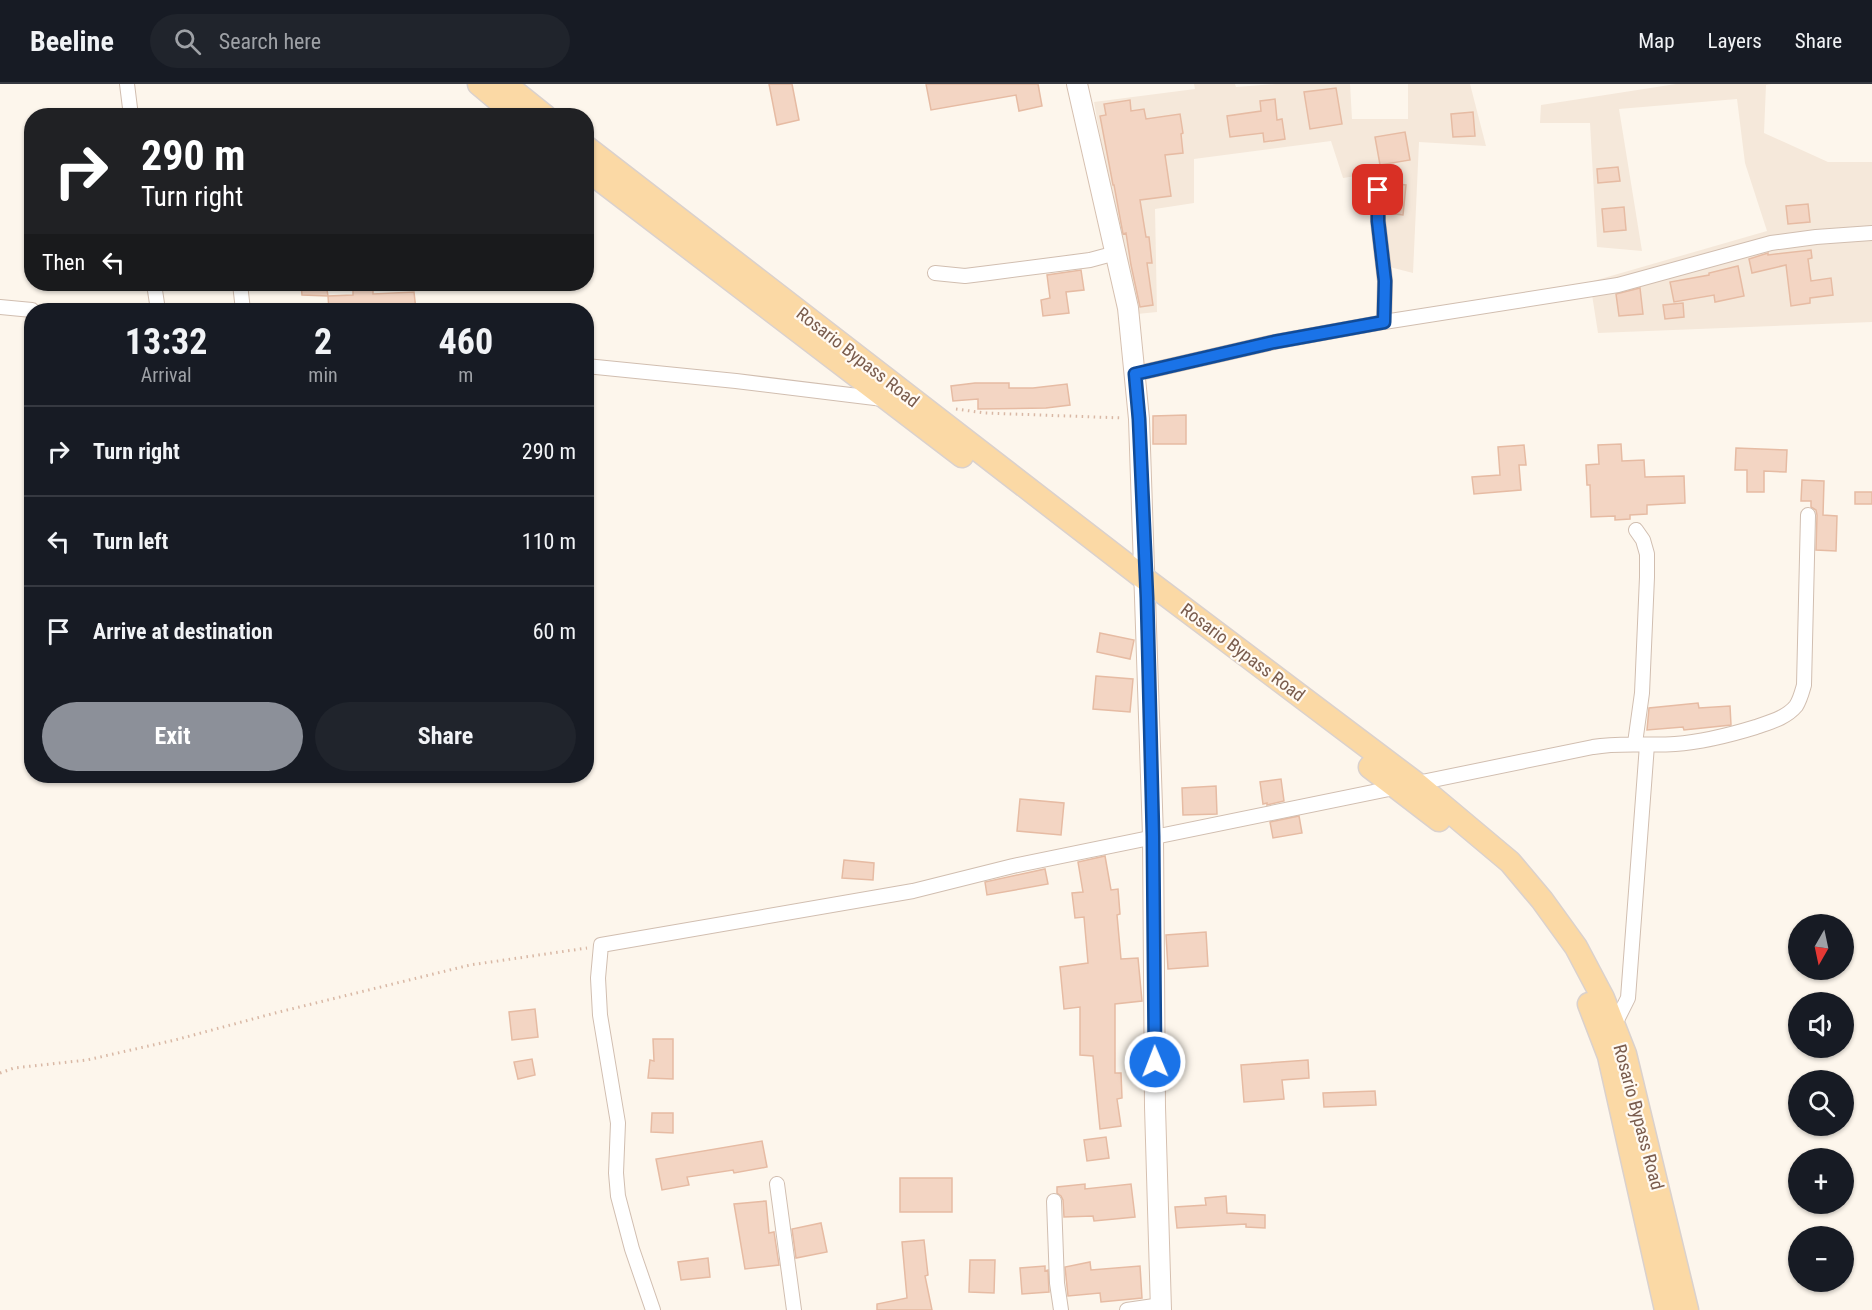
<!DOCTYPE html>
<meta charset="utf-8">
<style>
body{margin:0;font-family:"Roboto Condensed",sans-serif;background:#20242c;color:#f1f3f6;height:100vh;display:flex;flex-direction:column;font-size:22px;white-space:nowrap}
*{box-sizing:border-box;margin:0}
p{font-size:20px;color:#9ea1a6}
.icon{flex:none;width:33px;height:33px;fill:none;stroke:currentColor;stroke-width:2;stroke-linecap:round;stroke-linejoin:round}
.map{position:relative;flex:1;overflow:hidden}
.drawer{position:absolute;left:24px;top:219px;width:570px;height:480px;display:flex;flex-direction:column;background:#171b24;border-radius:24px;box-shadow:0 2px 4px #0004}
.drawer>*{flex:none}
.hud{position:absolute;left:24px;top:24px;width:570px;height:183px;border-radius:24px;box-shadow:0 2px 4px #0004;background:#202124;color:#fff;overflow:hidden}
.needle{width:39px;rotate:189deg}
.tools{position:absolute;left:1788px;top:830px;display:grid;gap:12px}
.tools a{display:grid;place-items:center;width:66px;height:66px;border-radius:50%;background:#171b24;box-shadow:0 2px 4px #0004;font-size:30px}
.pin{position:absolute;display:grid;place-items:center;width:51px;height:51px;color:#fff;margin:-26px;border-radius:12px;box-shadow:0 3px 9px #0006}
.me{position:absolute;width:66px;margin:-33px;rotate:359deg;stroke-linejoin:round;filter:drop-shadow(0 0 4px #0008)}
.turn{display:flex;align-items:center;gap:21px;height:126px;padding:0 18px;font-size:27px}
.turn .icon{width:78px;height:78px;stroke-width:2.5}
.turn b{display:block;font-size:42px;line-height:51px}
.then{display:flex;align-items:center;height:57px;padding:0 18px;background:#0003;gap:12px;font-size:22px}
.eta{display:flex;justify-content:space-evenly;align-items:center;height:102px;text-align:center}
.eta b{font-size:36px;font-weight:700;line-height:42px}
.cta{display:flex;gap:12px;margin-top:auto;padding:12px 18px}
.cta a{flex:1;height:69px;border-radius:36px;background:#8c9099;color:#fff;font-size:24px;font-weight:700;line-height:69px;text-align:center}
.cta a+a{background:#20242c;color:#f1f3f6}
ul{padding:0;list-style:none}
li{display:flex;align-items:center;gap:18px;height:90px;padding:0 18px;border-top:2px solid #363941}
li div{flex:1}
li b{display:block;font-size:22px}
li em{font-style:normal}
header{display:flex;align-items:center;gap:36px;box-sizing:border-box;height:84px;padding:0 30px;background:#171b24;border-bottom:2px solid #363941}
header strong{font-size:28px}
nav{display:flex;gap:33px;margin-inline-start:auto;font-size:21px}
.search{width:420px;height:54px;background:#20242c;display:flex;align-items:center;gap:15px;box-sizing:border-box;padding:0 21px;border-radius:33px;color:#9ea1a6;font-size:22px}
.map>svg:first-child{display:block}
.residential{fill:#f5e8da}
.building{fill:#f3d5c3;stroke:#e6bba3;stroke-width:1.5}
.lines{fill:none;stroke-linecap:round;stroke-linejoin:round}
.street-casing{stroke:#d1beb0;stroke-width:16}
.secondary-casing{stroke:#d6c0b0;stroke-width:22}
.primary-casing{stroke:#dad1cd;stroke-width:25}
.path{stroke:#d9b8a5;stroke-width:3;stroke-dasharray:1.5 4.5;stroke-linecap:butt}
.street{stroke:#fff;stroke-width:14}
.secondary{stroke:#fff;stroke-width:20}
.primary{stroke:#fbd9a5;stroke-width:22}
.route-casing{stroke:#114b97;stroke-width:15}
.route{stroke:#1a73e8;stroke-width:10}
.labels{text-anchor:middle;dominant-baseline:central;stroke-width:4.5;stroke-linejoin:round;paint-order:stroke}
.street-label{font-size:18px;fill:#7a5c4d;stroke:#fffaf3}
</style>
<header>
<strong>Beeline</strong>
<div class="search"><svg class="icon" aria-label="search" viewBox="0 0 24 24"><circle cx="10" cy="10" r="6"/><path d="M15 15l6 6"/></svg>Search here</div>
<nav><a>Map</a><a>Layers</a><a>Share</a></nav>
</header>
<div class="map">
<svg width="1872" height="1226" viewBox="0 0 1872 1226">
<rect width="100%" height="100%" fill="#fdf6ec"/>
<path class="residential" d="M1194 0H1235L1236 3 1276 0H1350L1352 35H1408V0H1470L1486 62 1419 58 1413 189 1378 180 1369 90 1343 94 1331 57 1194 75V119L1155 125 1157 228 1137 230 1108 96 1094 18 1195 5Z
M1676 0H1771L1766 1 1764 49 1828 78H1872V238L1598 249 1590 198 1767 147 1745 79 1737 15 1619 25 1642 167 1597 163 1590 39H1540L1541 21Z"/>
<path class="building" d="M769 0H792L799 36 777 41Z
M926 0H1038L1042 22 1019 27 1016 11 931 26Z
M1336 4 1342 40 1310 45 1304 8Z
M1275 15 1277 36 1282 35 1285 55 1264 58 1263 49 1230 53 1227 32 1261 27 1260 17Z
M1130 16 1131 27 1144 25 1146 35 1180 30 1183 49 1181 50 1183 69 1165 71 1171 112 1140 116 1146 153H1149L1152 179H1147L1153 221 1140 223 1131 181 1126 149 1123 150 1114 101H1113L1100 32 1106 31 1104 20Z
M1473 28 1475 52 1453 53 1451 30Z
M1405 48 1410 76 1380 81 1375 53Z
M1618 83 1620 97 1598 99 1597 85Z
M1389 99 1406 101 1403 131 1387 129Z
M1808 120 1810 138 1788 140 1786 122Z
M1624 123 1626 146 1604 148 1602 125Z
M1811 166 1812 174 1808 175 1811 197 1831 194 1833 211 1810 214V219L1791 222 1786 181 1752 189 1749 175 1768 169V171Z
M1738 182 1744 212 1715 218 1714 211 1674 218 1670 198 1709 191V189Z
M1081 186 1084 206 1066 208 1069 229 1043 232 1041 216 1050 214 1047 191Z
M301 200H326L328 212 302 211Z
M353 200H373V210L414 208 416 226H329L328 212 353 211Z
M1640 204 1643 230 1619 232 1616 210Z
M1683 219 1684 233 1665 235 1663 221Z
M975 299H1009V304H1033L1067 300 1070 321 1046 324 978 325V315L953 317 951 302Z
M1186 331V360H1153V332Z
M1621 360 1622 377 1644 376 1645 393 1684 392 1685 419 1647 421V430L1630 431V435L1615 436V432L1591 433 1590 401H1587L1586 381 1599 380 1598 361Z
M1524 361 1526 381H1519L1521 406 1474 410 1472 393 1500 391 1498 363Z
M1736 364 1787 366 1786 388 1764 387V408H1747V386H1735Z
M1802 396 1824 397 1823 431 1837 432 1836 467 1816 466 1817 431 1816 426 1811 423V417H1801Z
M1855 408H1872V420H1855Z
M1100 549 1134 556 1130 575 1097 568Z
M1096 592 1133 595 1130 628 1093 625Z
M1698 619 1699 624 1730 622 1731 641 1684 646 1683 643 1647 646 1649 624Z
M1281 695 1284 717 1267 721V719L1263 720 1260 698Z
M1216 702 1217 730 1183 731 1182 704Z
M1020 715 1064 719 1061 751 1017 747Z
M1299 732 1302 749 1273 754 1270 738Z
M1105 772 1111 806 1118 805 1120 830 1117 831 1121 875 1138 874 1142 917 1115 920V989H1121L1122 1014 1117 1015 1121 1042 1100 1045 1093 972 1080 971V923L1064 925 1060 883 1088 879 1084 833 1075 834 1072 809 1083 808 1078 778Z
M844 776 874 779 873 796 842 794Z
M1045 785 1048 800 987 811 985 798Z
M1206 848 1208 882 1168 885 1166 851Z
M535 925 538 953 512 956 509 928Z
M653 955H673V995L648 994 650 976 654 977Z
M532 975 535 991 518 995 514 978Z
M1308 976 1309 994 1282 996 1284 1015 1244 1018 1241 981Z
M1375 1007 1376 1021 1324 1023 1323 1009Z
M652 1029H673V1049L651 1048Z
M1106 1053 1109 1074 1087 1077 1084 1056Z
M762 1057 767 1083 734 1089 733 1086 687 1093 689 1101 662 1106 656 1075Z
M900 1094H952V1128H900Z
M1085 1100V1105L1131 1100 1135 1133 1094 1137 1093 1132 1064 1133 1063 1116 1061 1112 1057 1109V1103Z
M1226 1112 1227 1129 1265 1131V1144L1246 1143V1140L1177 1144 1175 1123 1206 1121 1205 1114Z
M766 1117 769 1149 774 1148 779 1181 745 1185 734 1120Z
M821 1139 827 1168 796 1174 792 1145Z
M924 1156 928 1191 925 1192 932 1226H877V1220L907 1214 902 1158Z
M708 1174 710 1193 681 1196 678 1178Z
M970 1176H995L994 1209 969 1208Z
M1090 1178 1091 1186 1140 1182 1142 1214 1101 1218 1100 1209 1068 1212 1065 1183Z
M1045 1182V1187L1048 1186 1049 1208 1022 1210 1020 1184Z"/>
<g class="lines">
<defs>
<path id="street" d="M127 0 131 32
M1378 90V137L1385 197 1384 238
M935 189 965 192 989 189 1090 176 1116 169
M154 200 158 226
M240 200 243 226
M0 223 32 226
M586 282 736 297 883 315
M1135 290 1274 258 1384 238 1618 201 1771 159 1816 153 1872 149
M1635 659 1642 609 1647 493V470L1643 456 1636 446
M1614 942 1628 914 1647 661
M777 1100 794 1226
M1054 1117 1057 1199 1061 1226
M653 1226 632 1165 618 1112 616 1089 618 1039 600 931 598 894 601 861 913 807 1013 782 1593 663C1621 658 1647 662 1675 660 1703 658 1730 651 1756 643 1770 638 1786 634 1796 622 1800 616 1802 608 1804 601L1808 431
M1127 1226 1161 1221"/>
<path id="secondary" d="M1077 0 1128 224 1139 335 1153 752 1155 1023 1161 1226"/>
<path id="primary" d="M479 0 517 32
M505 0 545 32
M586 63 1145 495 1417 700 1510 778 1542 816 1576 863 1603 914 1625 970 1687 1226
M586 85 962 372
M1370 683 1439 736
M1589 920 1609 972 1666 1226"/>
</defs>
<use href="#street" class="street-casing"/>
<use href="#secondary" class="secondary-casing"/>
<use href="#primary" class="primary-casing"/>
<path class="path" d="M956 325 985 329 1123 334
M0 989 14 984 87 976 175 956 275 929 470 881 587 864"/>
<use href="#street" class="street"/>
<use href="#secondary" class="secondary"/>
<use href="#primary" class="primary"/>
</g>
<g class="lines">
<defs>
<path id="route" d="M1155 978 1153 752 1147 514 1139 335 1135 290 1274 258 1384 238 1385 197 1378 137V106"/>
</defs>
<use href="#route" class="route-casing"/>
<use href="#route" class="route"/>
</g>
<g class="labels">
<g class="street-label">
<text transform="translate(858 273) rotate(38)">Rosario Bypass Road</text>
<text transform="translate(1243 568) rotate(37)">Rosario Bypass Road</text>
<text transform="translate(1639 1033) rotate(75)">Rosario Bypass Road</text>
</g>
</g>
</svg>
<div class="tools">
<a><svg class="needle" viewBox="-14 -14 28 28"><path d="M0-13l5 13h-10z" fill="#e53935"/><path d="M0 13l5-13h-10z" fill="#9ea1a6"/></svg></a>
<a><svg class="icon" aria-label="sound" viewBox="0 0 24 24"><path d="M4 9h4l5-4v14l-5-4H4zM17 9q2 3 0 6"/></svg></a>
<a><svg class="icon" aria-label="search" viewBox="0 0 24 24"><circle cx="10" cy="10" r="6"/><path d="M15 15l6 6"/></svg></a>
<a>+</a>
<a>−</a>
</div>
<div class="pin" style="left:1378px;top:106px;background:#d93025"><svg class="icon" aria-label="arrive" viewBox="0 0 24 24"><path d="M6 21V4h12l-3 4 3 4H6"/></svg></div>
<svg class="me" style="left:1155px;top:978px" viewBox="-20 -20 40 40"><circle r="17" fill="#1a73e8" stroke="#fff" stroke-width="3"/><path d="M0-11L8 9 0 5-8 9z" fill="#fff"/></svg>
<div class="hud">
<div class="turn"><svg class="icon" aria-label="right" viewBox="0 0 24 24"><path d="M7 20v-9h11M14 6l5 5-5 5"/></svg><div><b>290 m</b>Turn right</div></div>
<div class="then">Then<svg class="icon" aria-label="left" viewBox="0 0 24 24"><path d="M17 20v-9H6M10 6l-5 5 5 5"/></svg></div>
</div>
<section class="drawer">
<div class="eta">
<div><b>13:32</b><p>Arrival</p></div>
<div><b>2</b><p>min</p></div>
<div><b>460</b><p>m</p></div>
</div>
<ul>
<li><svg class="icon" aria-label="right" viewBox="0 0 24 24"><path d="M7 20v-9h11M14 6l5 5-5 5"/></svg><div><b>Turn right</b></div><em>290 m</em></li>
<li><svg class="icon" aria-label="left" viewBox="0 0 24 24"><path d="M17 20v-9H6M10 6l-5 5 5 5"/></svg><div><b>Turn left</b></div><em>110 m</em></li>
<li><svg class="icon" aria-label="arrive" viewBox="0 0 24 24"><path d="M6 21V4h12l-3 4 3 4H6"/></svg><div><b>Arrive at destination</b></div><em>60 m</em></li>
</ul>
<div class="cta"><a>Exit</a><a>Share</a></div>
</section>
</div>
